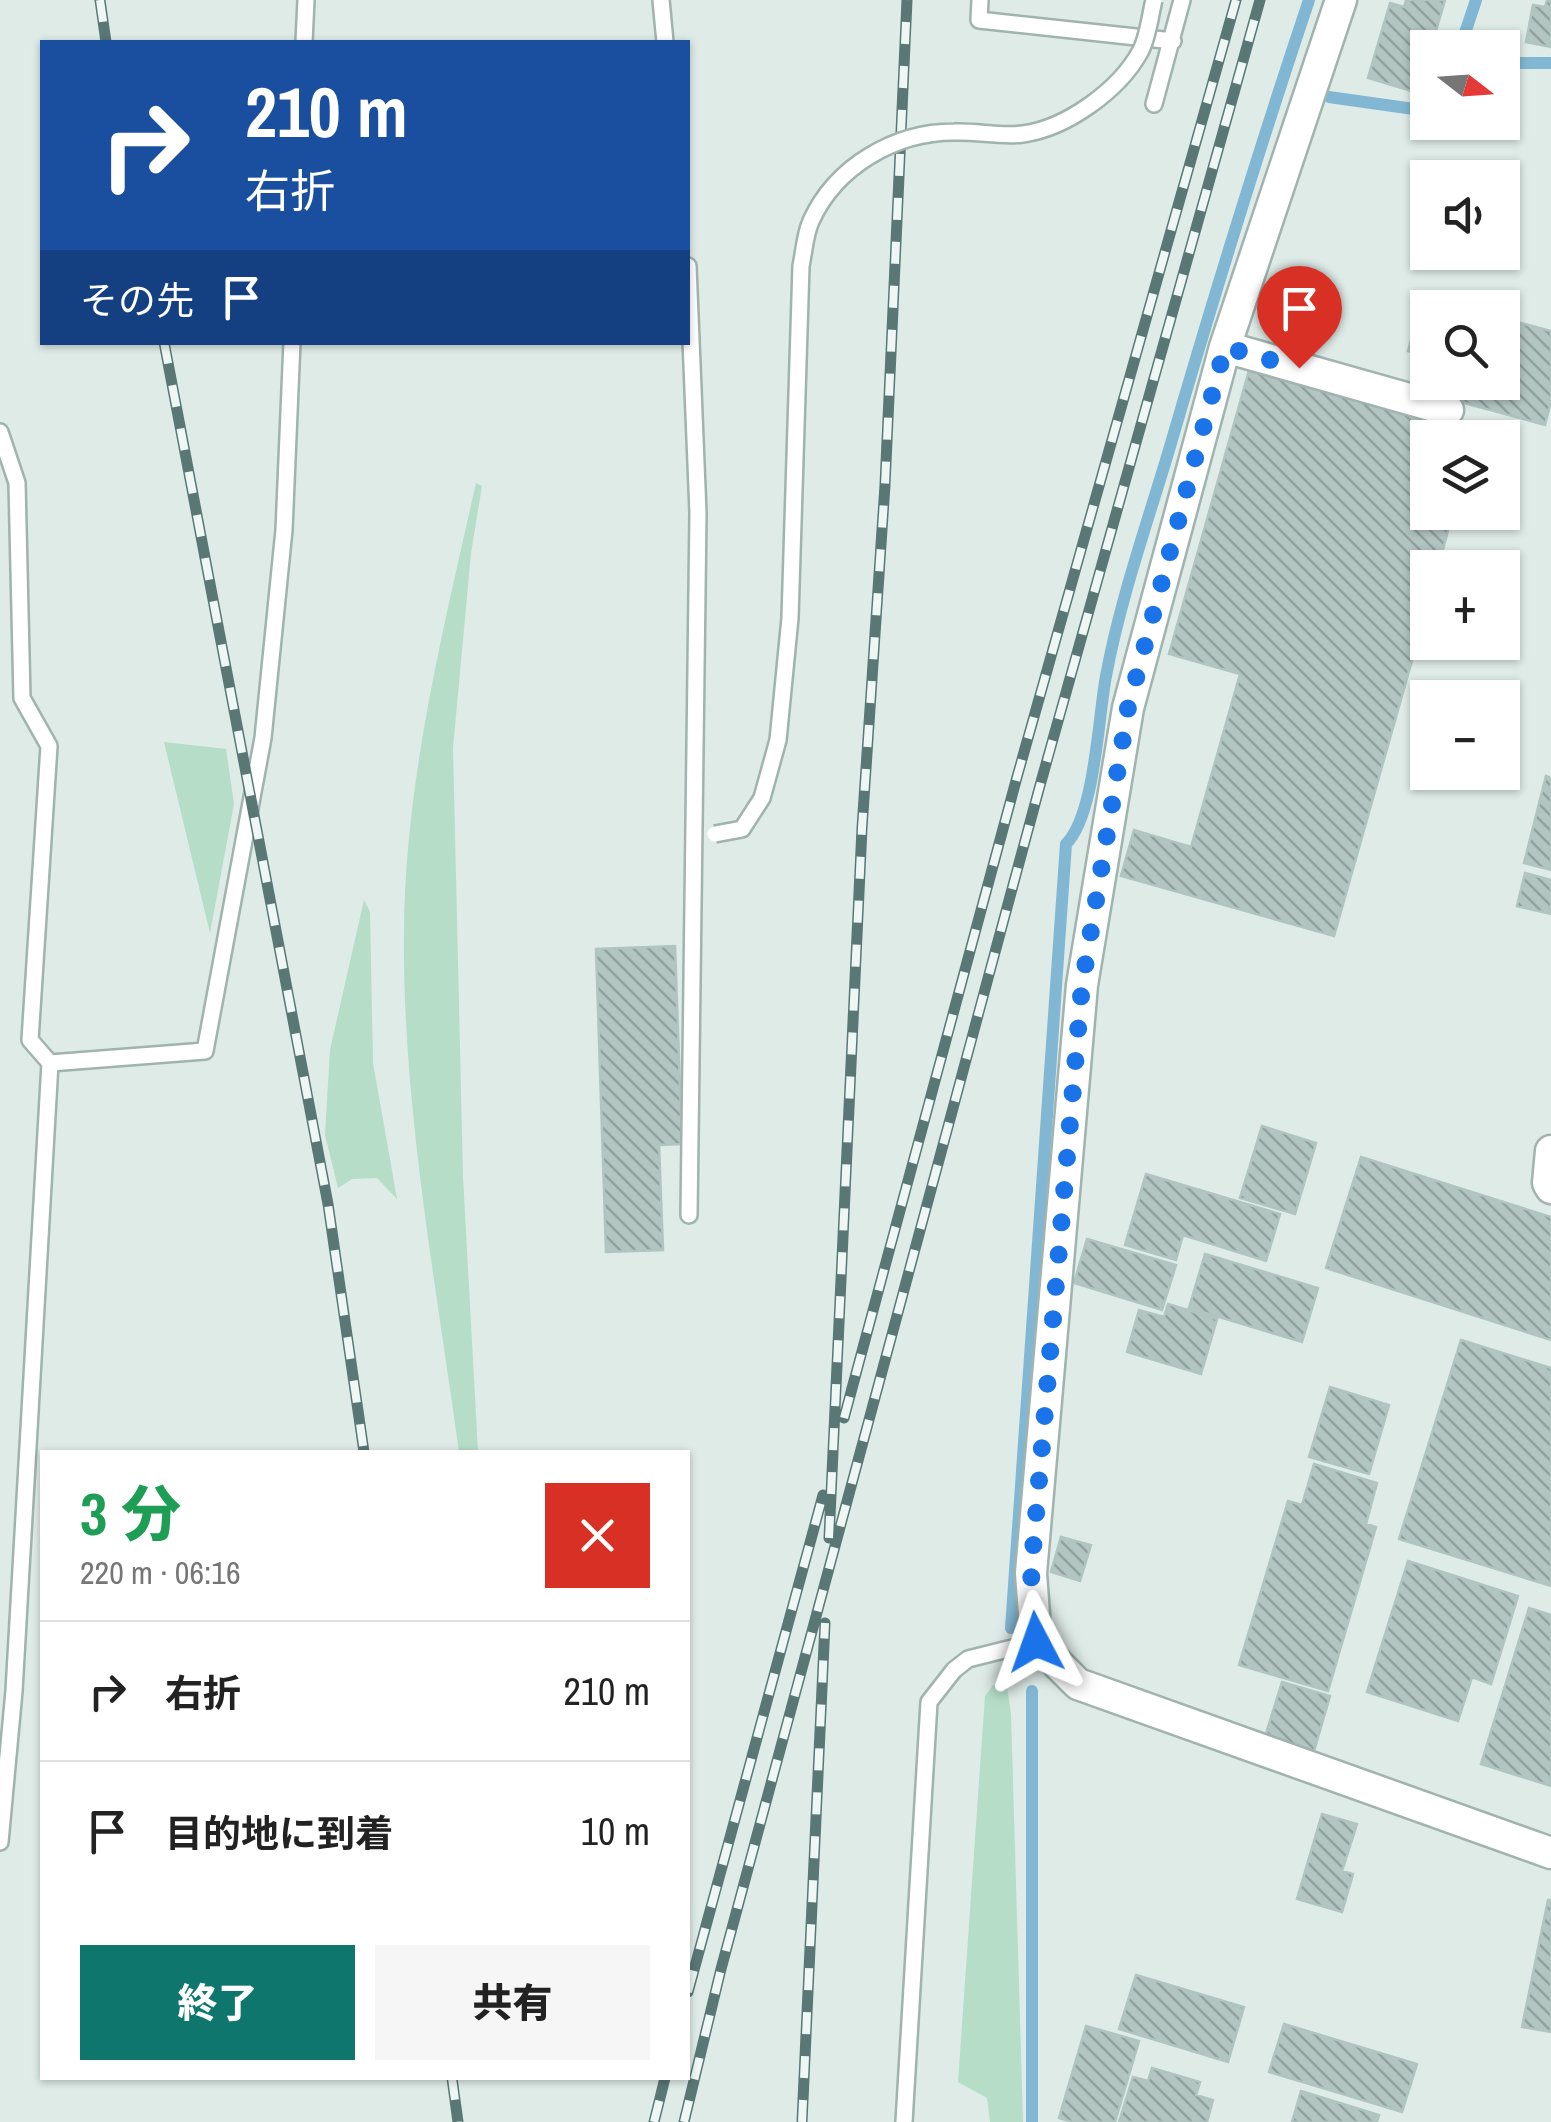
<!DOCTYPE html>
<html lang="ja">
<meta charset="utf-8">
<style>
body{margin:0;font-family:"Archivo Narrow","Noto Sans JP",sans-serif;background:#f6f6f6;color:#222;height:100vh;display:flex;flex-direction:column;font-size:38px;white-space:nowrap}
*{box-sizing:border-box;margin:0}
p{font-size:32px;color:#767676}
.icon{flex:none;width:55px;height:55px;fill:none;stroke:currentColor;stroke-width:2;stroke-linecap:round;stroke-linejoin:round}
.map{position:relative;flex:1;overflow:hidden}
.sheet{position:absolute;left:40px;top:1450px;width:650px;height:630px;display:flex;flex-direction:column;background:#fff;border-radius:0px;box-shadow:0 2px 8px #0004}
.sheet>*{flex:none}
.guide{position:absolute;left:40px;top:40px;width:650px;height:305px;border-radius:0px;box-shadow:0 2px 8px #0004;background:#1a4fa0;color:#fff;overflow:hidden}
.needle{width:65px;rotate:107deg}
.buttons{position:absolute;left:1410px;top:30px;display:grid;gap:20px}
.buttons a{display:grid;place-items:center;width:110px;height:110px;border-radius:0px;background:#fff;box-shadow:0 2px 8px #0004;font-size:50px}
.pin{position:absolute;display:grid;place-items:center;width:85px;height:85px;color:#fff;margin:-102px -42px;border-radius:50% 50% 50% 0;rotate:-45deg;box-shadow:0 0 10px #0007}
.pin .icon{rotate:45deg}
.me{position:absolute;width:110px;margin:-55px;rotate:356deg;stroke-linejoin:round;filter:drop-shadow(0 0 8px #0008)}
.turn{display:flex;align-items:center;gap:35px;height:210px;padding:0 40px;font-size:45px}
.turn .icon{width:130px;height:130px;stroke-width:2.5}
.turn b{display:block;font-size:70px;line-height:85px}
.then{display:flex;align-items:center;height:95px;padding:0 40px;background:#0003;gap:20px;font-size:38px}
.round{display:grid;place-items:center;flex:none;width:105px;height:105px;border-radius:0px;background:#f6f6f6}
.summary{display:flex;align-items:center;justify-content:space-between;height:170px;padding:0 40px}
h1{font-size:60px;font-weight:800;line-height:75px;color:#1e9e55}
.primary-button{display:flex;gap:20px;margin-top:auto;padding:20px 40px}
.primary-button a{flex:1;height:115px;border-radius:0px;background:#0f766e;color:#fff;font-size:40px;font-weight:800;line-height:115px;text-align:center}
.primary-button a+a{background:#f6f6f6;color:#222}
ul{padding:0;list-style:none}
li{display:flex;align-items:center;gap:30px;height:140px;padding:0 40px;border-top:2px solid #e0e0e0}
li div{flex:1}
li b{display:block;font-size:38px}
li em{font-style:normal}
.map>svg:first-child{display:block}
.green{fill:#b5ddc8}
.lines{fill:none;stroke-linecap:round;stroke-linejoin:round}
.stream{stroke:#82b7d3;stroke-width:12}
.building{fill:url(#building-back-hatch);stroke:#b0c4c0;stroke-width:2.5}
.service-casing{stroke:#a1b3af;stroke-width:20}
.minor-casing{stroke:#a1b3af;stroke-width:35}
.service{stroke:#fff;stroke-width:15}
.minor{stroke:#fff;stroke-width:30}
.rail-casing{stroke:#597775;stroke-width:11}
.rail{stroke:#eef7f4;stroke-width:8;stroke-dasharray:22;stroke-linecap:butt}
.service-bridge-casing{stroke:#a1b3af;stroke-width:20;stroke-linecap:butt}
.service-bridge{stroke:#fff;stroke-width:15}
.route{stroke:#1a73e8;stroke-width:18;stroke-dasharray:0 32.4}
</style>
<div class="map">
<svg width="1551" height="2122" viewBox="0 0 1551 2122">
<defs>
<pattern id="building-back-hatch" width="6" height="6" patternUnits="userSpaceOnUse" patternTransform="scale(2.5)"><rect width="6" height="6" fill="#b3c5c1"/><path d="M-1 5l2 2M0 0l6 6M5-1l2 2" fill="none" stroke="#91a19e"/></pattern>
</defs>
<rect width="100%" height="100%" fill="#deebe7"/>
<path class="green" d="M476 483 482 486 471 553 453 748 463 1177 478 1452H459C436 1284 402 1102 404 932 405 780 443 631 476 483Z
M164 742 226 749 234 804 210 933Z
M364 900 370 912 373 1063 397 1199 377 1178 352 1179 338 1188 325 1135 330 1050Z
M993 1685 1007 1687 1011 1714 1023 2122H990L987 2098 958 2082 985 1696Z"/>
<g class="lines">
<path class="stream" d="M1460 48 1476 0
M1502 63H1551
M1329 97 1428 111
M1011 1628 1066 844C1095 815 1098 719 1106 676 1120 600 1147 524 1169 450 1213 299 1259 149 1309 0
M1032 2122V1691"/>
</g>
<path class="building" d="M1406 0H1445L1431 48H1428V96L1368 78 1390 3 1404 7Z
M1547 0H1551V47L1526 42 1533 5 1545 7Z
M1421 303 1439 308H1428V356L1408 351Z
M1502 318 1551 331V401L1545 425 1450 399 1454 382H1502Z
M1250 367 1476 430 1474 438H1428V512H1453L1438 568H1428V604L1334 936 1121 876 1134 830 1191 847 1240 674 1169 654Z
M1546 776 1551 778V870L1524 863Z
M1525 873 1551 880V914L1517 906Z
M675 946 682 1144 659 1145 663 1250 606 1252 596 949Z
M1262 1126 1316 1143 1295 1214 1240 1198Z
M1361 1157 1551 1217V1340L1326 1268Z
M1146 1174 1280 1214 1266 1261 1183 1235 1176 1260 1125 1245Z
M1087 1239 1176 1265 1162 1310 1074 1283Z
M1205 1254 1318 1288 1302 1342 1189 1308Z
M1168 1304 1217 1319 1201 1374 1127 1352 1139 1310 1164 1317Z
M1461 1340 1551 1368V1586L1399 1539Z
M1330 1387 1389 1405 1369 1474 1309 1457Z
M1314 1464 1377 1483 1366 1524 1376 1527 1328 1691 1239 1665 1288 1501 1302 1505Z
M1061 1537 1091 1545 1080 1581 1051 1572Z
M1408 1561 1518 1596 1491 1684 1472 1677 1458 1721 1367 1692Z
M1529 1608 1551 1615V1786L1481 1764Z
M1282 1682 1330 1696 1314 1751 1265 1737Z
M1322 1814 1357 1824 1342 1871 1353 1874 1342 1912 1297 1899Z
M1548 1900H1551V2032L1522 2027Z
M1136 1975 1244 2007 1228 2062 1119 2029Z
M1284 2024 1417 2064 1402 2112 1269 2072Z
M1086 2026 1139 2041 1115 2122H1072L1059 2118Z
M1152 2068 1200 2082 1196 2095 1213 2100 1207 2122H1119L1133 2077 1148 2081Z
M1301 2091 1379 2115 1377 2122H1292Z"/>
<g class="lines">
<defs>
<path id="service" d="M661 0 665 42
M980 0 979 20 1173 41
M304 42 306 0
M1154 104 1182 0
M688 266 698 513 689 1215
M0 432 17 483 22 698 49 746 30 1040 50 1063 205 1051 263 738 284 530 292 342
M0 1842 14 1691 50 1063
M904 2122 929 1702 954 1670 968 1659 1036 1642"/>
<path id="minor" d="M1341 0 1225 347 1128 708 1082 985 1031 1573 1036 1642 1078 1684 1551 1853
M1225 347 1448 410
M1551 1151 1548 1183 1551 1188"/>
</defs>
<use href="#service" class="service-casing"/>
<use href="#minor" class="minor-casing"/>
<use href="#service" class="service"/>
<use href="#minor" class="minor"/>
<defs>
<path id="rail" d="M100 0 106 42
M164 342 328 1204 364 1452
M844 1418 1017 777 1236 0
M829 1538 862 828 885 485 907 0
M688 1992 823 1495
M452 2078 458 2122
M654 2122 665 2078
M684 2122 721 1969 1039 789 1260 0
M802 2122 825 1623"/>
</defs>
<use href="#rail" class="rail-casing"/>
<use href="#rail" class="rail"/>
<defs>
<path id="service-bridge" d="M715 834 742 829 762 798 778 740 790 618 801 266C804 252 805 234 811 221 836 166 895 132 954 132 977 131 1001 137 1023 134 1067 128 1119 90 1140 52 1148 38 1150 16 1154 0"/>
</defs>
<use href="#service-bridge" class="service-bridge-casing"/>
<use href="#service-bridge" class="service-bridge"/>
</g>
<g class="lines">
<path class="route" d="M1036 1642 1031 1573 1082 985 1128 708 1225 347 1299 368"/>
</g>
</svg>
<div class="buttons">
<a><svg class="needle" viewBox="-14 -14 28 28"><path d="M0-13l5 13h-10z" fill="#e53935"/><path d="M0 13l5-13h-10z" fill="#767676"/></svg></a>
<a><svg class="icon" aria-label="sound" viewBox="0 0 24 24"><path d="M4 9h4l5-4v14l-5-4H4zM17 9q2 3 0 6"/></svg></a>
<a><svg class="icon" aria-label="search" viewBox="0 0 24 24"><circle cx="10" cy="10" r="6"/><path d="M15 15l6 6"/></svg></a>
<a><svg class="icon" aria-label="layers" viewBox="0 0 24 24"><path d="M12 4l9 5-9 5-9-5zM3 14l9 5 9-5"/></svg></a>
<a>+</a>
<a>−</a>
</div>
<div class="pin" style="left:1299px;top:368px;background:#d93025"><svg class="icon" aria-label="arrive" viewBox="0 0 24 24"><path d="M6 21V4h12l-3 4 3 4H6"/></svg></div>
<svg class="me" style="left:1036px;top:1642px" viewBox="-20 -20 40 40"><path d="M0-17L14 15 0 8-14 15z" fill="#1a73e8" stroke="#fff" stroke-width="4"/></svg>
<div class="guide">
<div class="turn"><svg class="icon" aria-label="right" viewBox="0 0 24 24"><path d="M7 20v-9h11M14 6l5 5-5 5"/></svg><div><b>210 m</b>右折</div></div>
<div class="then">その先<svg class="icon" aria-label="arrive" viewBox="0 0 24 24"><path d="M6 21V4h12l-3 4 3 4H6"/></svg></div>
</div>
<section class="sheet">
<div class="summary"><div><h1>3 分</h1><p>220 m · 06:16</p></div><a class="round" style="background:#d93025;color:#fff"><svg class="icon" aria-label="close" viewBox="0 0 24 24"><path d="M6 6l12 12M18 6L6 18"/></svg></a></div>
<ul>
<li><svg class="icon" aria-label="right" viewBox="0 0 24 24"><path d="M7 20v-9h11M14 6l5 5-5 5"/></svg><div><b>右折</b></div><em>210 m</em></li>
<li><svg class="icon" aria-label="arrive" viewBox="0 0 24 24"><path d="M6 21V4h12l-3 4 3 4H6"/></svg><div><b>目的地に到着</b></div><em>10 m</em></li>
</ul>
<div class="primary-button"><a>終了</a><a>共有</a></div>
</section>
</div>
